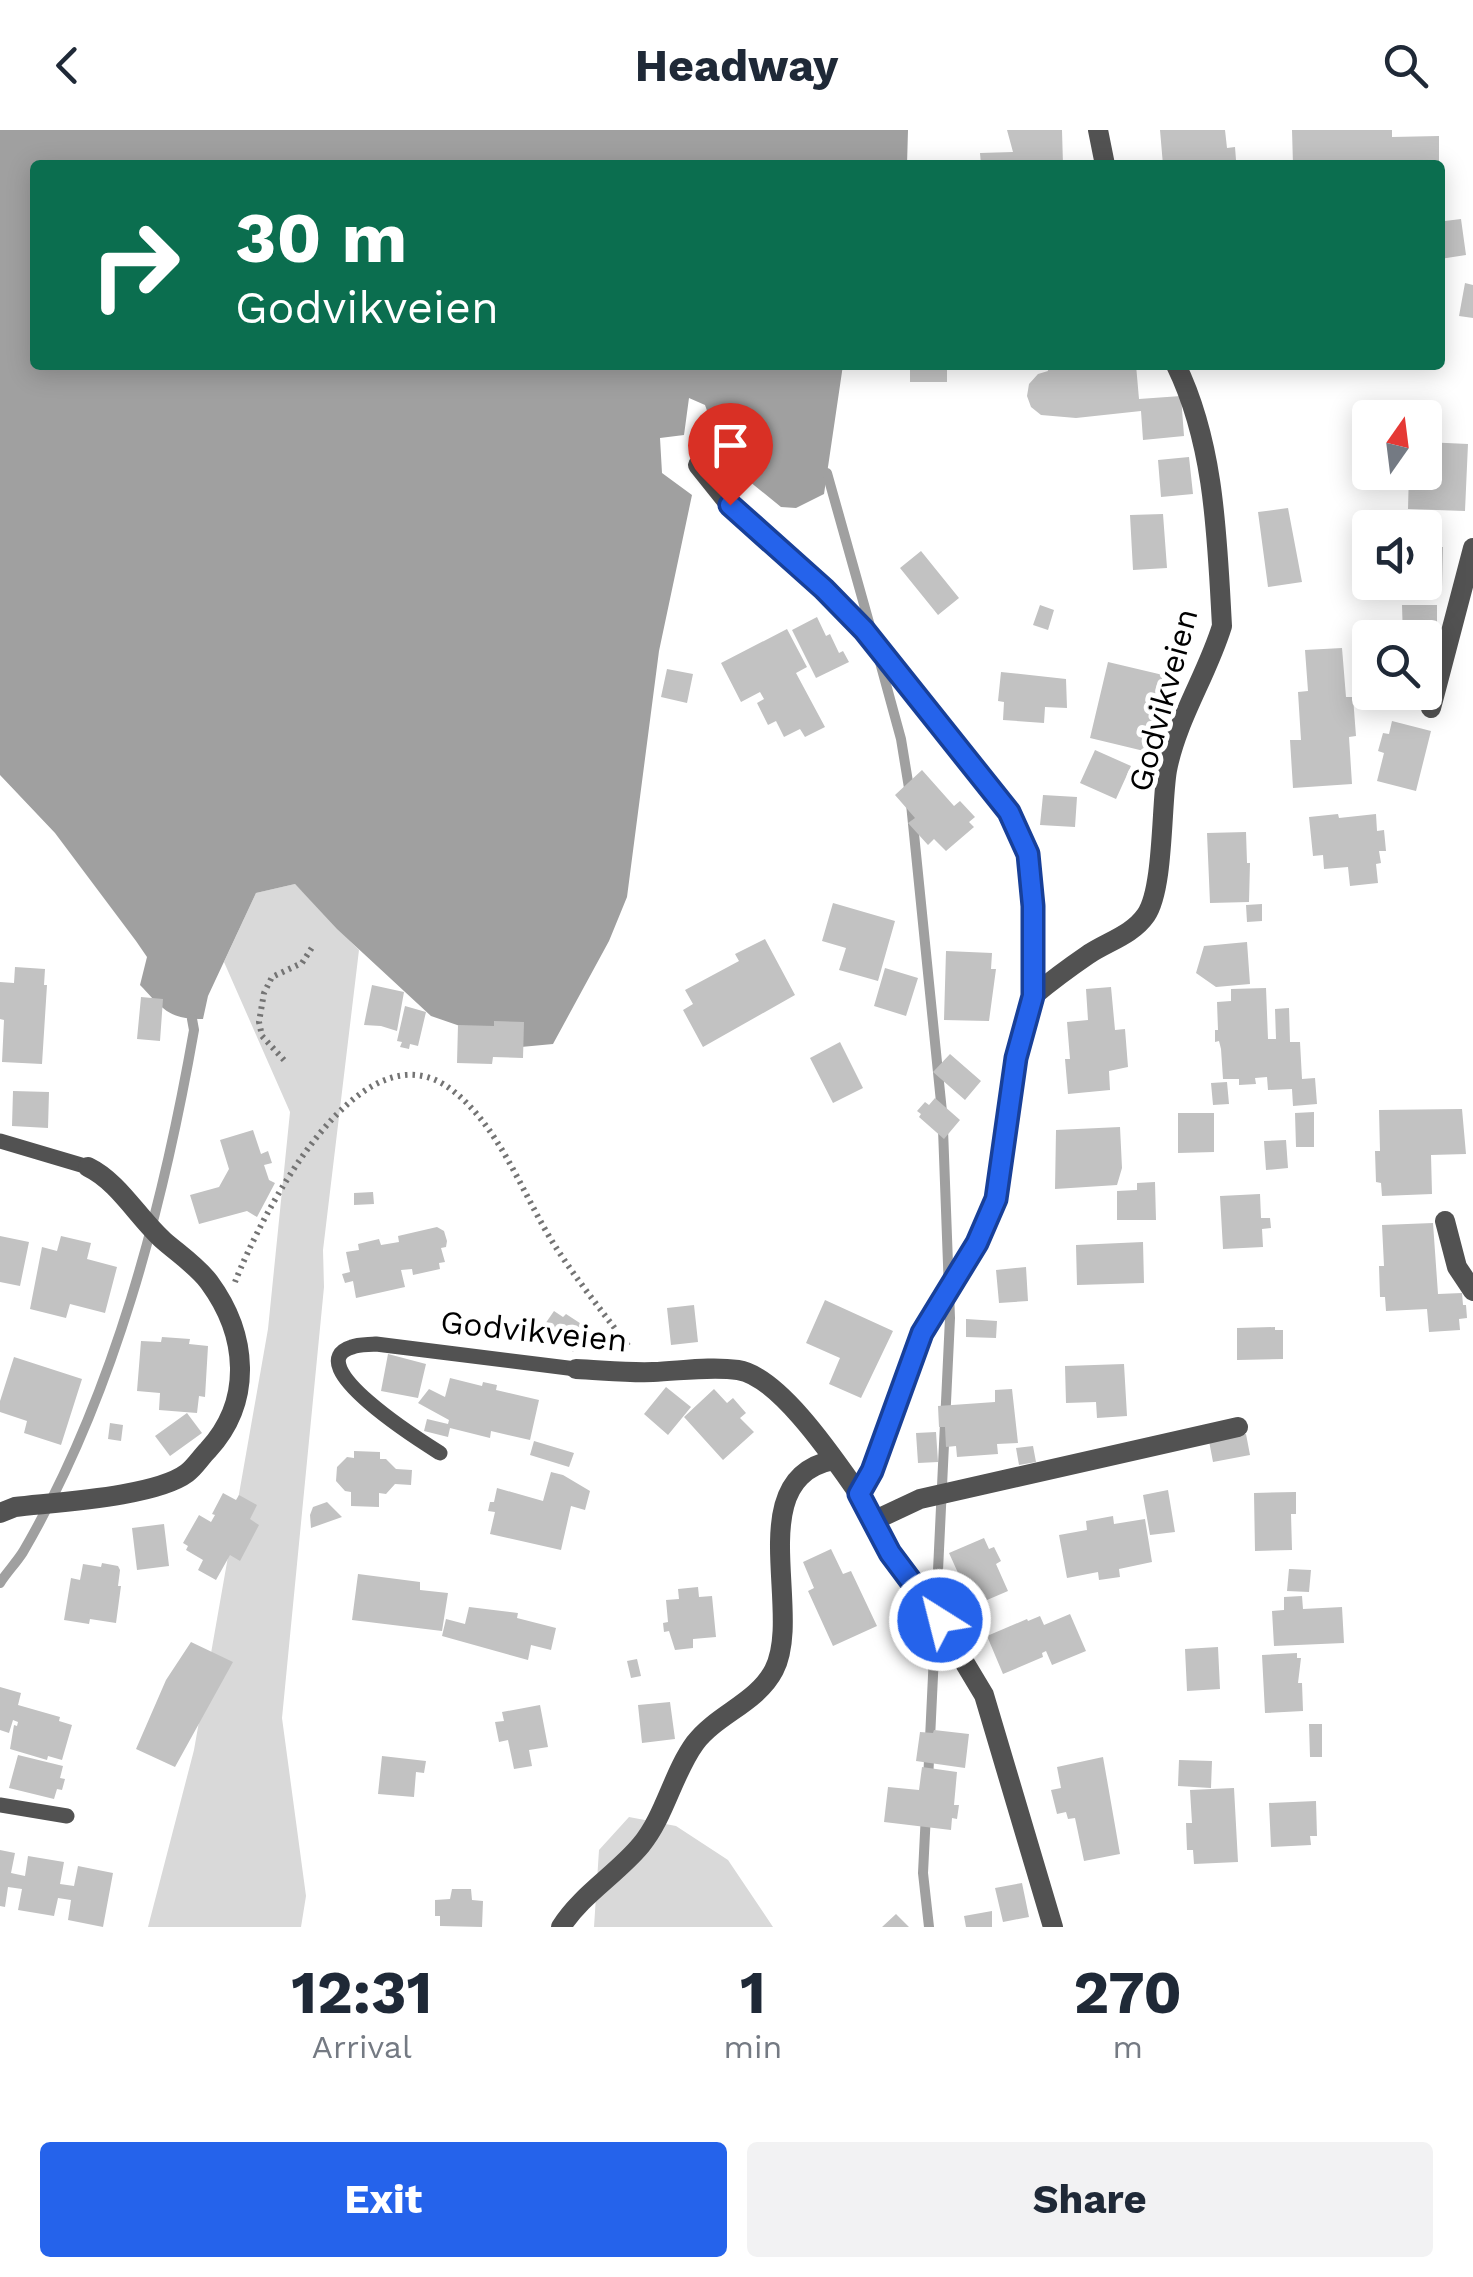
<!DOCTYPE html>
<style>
body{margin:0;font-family:"Work Sans",sans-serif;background:#f2f2f3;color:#1f2937;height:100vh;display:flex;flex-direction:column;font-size:38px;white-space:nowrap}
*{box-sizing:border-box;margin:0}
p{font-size:32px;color:#747a83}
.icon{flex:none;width:55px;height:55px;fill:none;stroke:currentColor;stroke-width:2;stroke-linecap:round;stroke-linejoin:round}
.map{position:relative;height:1797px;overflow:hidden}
.sheet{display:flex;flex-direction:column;background:#fff;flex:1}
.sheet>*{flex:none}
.hud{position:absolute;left:30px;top:30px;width:1415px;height:210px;border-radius:10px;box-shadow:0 5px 25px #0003;background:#0b6e4f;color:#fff;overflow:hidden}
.needle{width:65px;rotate:14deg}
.tools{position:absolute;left:1352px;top:270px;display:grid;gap:20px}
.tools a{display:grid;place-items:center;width:90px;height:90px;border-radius:10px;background:#fff;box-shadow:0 5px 25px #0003;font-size:50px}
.pin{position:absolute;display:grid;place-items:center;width:85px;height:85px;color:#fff;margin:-102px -42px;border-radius:50% 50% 50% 0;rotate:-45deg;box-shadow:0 0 10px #0007}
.pin .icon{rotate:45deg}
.me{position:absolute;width:110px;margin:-55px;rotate:324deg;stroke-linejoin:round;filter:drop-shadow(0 0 8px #0008)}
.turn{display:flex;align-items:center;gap:35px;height:210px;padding:0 40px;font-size:45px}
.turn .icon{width:130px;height:130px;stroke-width:2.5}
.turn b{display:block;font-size:70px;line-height:85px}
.eta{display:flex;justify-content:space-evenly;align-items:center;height:170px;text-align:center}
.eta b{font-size:60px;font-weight:700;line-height:70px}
.cta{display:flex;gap:20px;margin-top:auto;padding:20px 40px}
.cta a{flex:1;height:115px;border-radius:10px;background:#2563eb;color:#fff;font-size:40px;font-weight:700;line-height:115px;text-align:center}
.cta a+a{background:#f2f2f3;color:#1f2937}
header{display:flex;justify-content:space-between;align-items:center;height:130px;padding:0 40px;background:#fff;font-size:45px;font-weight:700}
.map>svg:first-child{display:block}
.green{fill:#d9d9d9}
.water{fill:#a0a0a0}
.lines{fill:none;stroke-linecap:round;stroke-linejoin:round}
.stream{stroke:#a0a0a0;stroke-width:10}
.building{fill:#c2c2c2}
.path{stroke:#747474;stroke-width:6;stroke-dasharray:2.5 5;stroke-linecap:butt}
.lane{stroke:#525252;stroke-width:15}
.street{stroke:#525252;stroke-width:20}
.route-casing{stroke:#184099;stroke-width:25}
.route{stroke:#2563eb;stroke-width:18}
.labels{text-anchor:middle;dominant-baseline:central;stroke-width:10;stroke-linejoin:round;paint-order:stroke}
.street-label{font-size:32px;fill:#000;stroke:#fff}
</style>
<header><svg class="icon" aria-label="back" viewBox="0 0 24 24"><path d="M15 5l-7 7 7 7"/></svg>Headway<svg class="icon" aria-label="search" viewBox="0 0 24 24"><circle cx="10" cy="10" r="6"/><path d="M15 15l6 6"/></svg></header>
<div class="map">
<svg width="1473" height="1797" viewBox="0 0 1473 1797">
<rect width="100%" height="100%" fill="#fff"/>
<path class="green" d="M295 754 359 820 323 1120 324 1157 282 1588 306 1766 301 1797H148L194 1620 268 1199 290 982 224 832 256 763Z
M629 1687 676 1696 728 1730 773 1797H594L599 1720Z"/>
<path class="water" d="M0 0H908L907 35H35V235H843L824 364 796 378 781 377 744 347 718 312 705 275 689 268 684 305 660 308 662 343 692 365 659 521 627 767 609 811 553 914 521 917 431 886 337 799 295 754 256 763 208 866 203 889C169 890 162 878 140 855L147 827 136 811 55 703 0 645Z"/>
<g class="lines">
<path class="stream" d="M827 343 872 503
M878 525 901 609 910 664 942 982
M0 1453C7 1442 16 1433 23 1422 114 1266 163 1077 194 900L192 889
M928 1651 950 1188 943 999
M926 1683 923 1743 929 1797"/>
</g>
<path class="building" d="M1007 0H1062L1063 35H981L980 23 1013 22Z
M1160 0H1225L1227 18 1235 17 1236 30 1228 31V35H1163Z
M1292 0H1392V7L1439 6V35H1293Z
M1440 73 1445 91 1461 89 1466 125 1440 129Z
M1465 153 1473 155V188L1459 186Z
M910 235H947V252H910Z
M1047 235 1087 238 1136 235 1139 269 1181 266 1184 306 1143 310 1141 281 1076 288 1041 285 1031 277 1027 266 1029 254 1038 244 1048 241Z
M1425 312 1468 314 1465 381 1408 379 1409 342H1425Z
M1189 327 1193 364 1161 367 1158 330Z
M1288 378 1302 452 1268 457 1258 382Z
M1163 384 1167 438 1133 440 1130 385Z
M1425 417H1443L1442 457 1404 456V452H1425Z
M921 421 959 468 938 485 900 438Z
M1040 475 1054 480 1048 500 1033 495Z
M1402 475H1437V532H1425V508H1403Z
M817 487 826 506 830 504 839 523 843 521 849 532 816 548 792 500Z
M787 499 807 537 796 543 825 597 805 607 800 599 784 607 776 591 768 595 757 573 764 569 760 562 741 572 721 533Z
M1342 518 1346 567H1353L1356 606 1349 607 1352 654 1293 658 1290 610H1301L1298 562 1308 561 1305 520Z
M1108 532 1163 545 1156 571 1162 573 1157 596 1150 595 1144 621 1090 608Z
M667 539 693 544 687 573 661 567Z
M1001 542 1066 549 1067 578 1045 577 1044 593 1003 590 1004 572 998 571Z
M1392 591 1431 601 1416 661 1377 651 1384 623 1378 621 1383 603 1389 604Z
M1095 620 1131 636 1116 669 1080 653Z
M922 640 954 676 960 671 975 687 969 692 974 697 946 721 934 709 928 715 908 693 915 688 895 665Z
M1043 665 1077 667 1075 697 1040 695Z
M1338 684 1339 688 1376 684 1377 701 1384 700 1386 721H1379L1381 733 1376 734 1378 753 1350 756 1348 737 1324 739 1323 725 1313 726 1309 687Z
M1246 702 1247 733H1250L1249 772 1210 773 1207 703Z
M833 773 895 791 878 851 839 840 846 818 822 811Z
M1262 774V791L1247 792 1246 775Z
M765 809 795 865 703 917 683 880 693 874 685 860 739 831 735 824Z
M1247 812 1250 854 1216 857 1196 843 1204 816Z
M946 821 992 823 991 839H996L989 891 944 890Z
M15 837 45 839 44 855H47L42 934 2 932 4 890 0 889V852L14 853Z
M885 838 918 848 906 886 874 876Z
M372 855 404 862 397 901 381 896 364 895Z
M1111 857 1115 900 1125 899 1128 937 1109 941 1110 960 1068 964 1065 929H1070L1067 892 1088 890 1086 859Z
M1266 858 1268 909H1276L1275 879 1289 878 1290 912H1300L1302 949 1315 948 1317 974 1293 976 1292 959 1268 960 1267 947 1255 948 1256 954 1239 955V949H1223L1221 919 1219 911 1215 912V900H1218L1217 872 1231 871V859Z
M141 867 163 869 160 911 137 909Z
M405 876 426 882 418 916 410 914 409 919 400 917 402 912 397 911Z
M494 891 524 892 523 928 493 927 492 934 457 933 458 895 494 896Z
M840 912 863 958 833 973 810 928Z
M950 924 981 951 965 970 933 942Z
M1227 952 1229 974 1213 975 1211 953Z
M13 961 49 962 48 998 12 996Z
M935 968 960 990 944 1009 919 987 921 984 917 981 925 972 929 975Z
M1462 979 1466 1024 1431 1025 1432 1064 1382 1066 1381 1053 1376 1052 1375 1021H1380L1379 980Z
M1314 982V1017H1296L1295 983Z
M1178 983H1214V1022L1178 1023Z
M1120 997 1122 1038 1117 1055 1055 1059 1056 1000Z
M253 1000 261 1024 268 1021 272 1033 264 1035 269 1050 275 1053 257 1087 247 1081 199 1094 190 1065 219 1057 229 1039 220 1010Z
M1286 1010 1288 1038 1266 1040 1264 1011Z
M1155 1052 1156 1090H1117V1061L1137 1060V1053Z
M373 1062 374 1074 354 1075V1063Z
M1260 1064 1261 1088H1270L1271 1098 1262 1099 1263 1117 1223 1119 1220 1066Z
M1433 1093 1438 1164 1462 1163 1463 1175H1466L1467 1188 1459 1189 1460 1200 1429 1202 1427 1179 1386 1181 1385 1167H1380L1379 1136H1384L1382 1095Z
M437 1097 444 1101 447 1111 446 1117 441 1118 445 1132 439 1133 440 1139 413 1145 412 1139 401 1140 405 1157 356 1168 353 1151 345 1153 342 1144 350 1142 346 1122 359 1120 358 1114 379 1109 381 1115 399 1112 398 1106Z
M0 1106 29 1112 20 1156 0 1152Z
M61 1106 91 1113 87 1129 117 1137 105 1183 70 1174 66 1188 30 1179 42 1117 57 1121Z
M1143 1112 1144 1153 1077 1155 1076 1115Z
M1026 1137 1028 1171 999 1173 996 1140Z
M825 1170 893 1201 861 1268 829 1254 840 1228 806 1213Z
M694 1175 698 1212 671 1215 667 1178Z
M554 1181 563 1187 566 1184 589 1199 573 1222 543 1197Z
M966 1189 997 1191 996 1208 966 1207Z
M1275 1197V1200H1283V1229L1237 1230V1198Z
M162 1207 190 1209 189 1214 208 1216 205 1267 199 1266 197 1283 159 1280 160 1263 137 1261 141 1211 161 1212Z
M388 1224 426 1234 418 1268 381 1261Z
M14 1227 82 1249 61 1315 24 1303 27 1291 0 1282V1271Z
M1124 1234 1127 1286 1097 1288 1096 1272 1066 1273 1065 1236Z
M450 1248 482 1256 483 1252 497 1255 496 1260 539 1270 530 1310 491 1301 490 1308 450 1298 448 1307 424 1301 427 1289 448 1294 449 1290 418 1273 429 1259 445 1267Z
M666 1257 691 1277 668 1305 644 1284Z
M714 1259 727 1273 733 1268 746 1283 740 1288 754 1302 723 1330 684 1287Z
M1012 1259 1018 1313 997 1314 998 1324 957 1327 956 1316 946 1317 945 1297H939L938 1276 995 1272V1260Z
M187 1283 202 1303 170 1326 155 1306Z
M110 1293 123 1295 121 1311 108 1309Z
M936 1302 938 1332 918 1333 916 1303Z
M1246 1304 1250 1325 1213 1332 1209 1311Z
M534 1311 574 1323 569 1337 530 1325Z
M1033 1316 1036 1332 1019 1335 1016 1318Z
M354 1321 380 1322V1329H386L396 1339 412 1340 411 1355 395 1354 386 1364 379 1363V1377L351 1376V1362L345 1361 336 1351 337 1337 347 1327 354 1328Z
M551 1342 563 1345 590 1361 585 1380 571 1376 561 1420 490 1404 495 1382 488 1381 490 1372H494L497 1358 543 1371Z
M1168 1360 1175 1402 1150 1405 1143 1365Z
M1296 1362V1384H1291L1292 1420 1255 1421 1254 1363Z
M223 1363 236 1370 239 1365 257 1375 250 1389 259 1395 240 1431 230 1425 216 1450 198 1440 203 1430 186 1420 188 1416 183 1413 199 1385 211 1392 215 1385 212 1384Z
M327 1372 342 1387 311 1398 310 1385 313 1377Z
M1113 1386 1114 1394 1145 1389 1152 1432 1119 1439 1120 1447 1099 1450 1098 1442 1067 1448 1059 1405 1087 1400 1086 1391Z
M164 1394 169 1436 137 1440 132 1398Z
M984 1408 989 1419 994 1417 1001 1431 996 1434 1008 1461 973 1476 949 1423Z
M831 1419 843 1444 851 1441 877 1496 833 1516 808 1461 814 1458 803 1432Z
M102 1433 118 1436 120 1440 118 1456H121L116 1493 90 1489 89 1494 64 1490 71 1448 80 1450 83 1434 101 1437Z
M1289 1439 1311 1440 1309 1462 1287 1461Z
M358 1444 420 1452V1460L448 1463 442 1501 352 1490Z
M698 1457 699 1467 712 1466 716 1507 693 1509V1518L675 1520 669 1501 664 1502 663 1493 668 1492 666 1470 679 1469 678 1459Z
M1302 1466 1303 1479 1342 1477 1344 1513 1274 1516 1272 1481 1284 1480V1467Z
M469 1477 518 1483 517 1488 556 1498 551 1520 531 1515 528 1530 442 1506 446 1489 465 1494Z
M1070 1484 1086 1521 1052 1535 1046 1521 1042 1523 1043 1527 1003 1544 987 1506 1027 1489 1028 1491 1040 1486 1044 1495Z
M191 1512 233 1532 175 1637 136 1619 166 1550Z
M1218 1517 1220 1559 1187 1561 1185 1519Z
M1297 1523V1528H1301L1298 1553H1302L1303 1581 1265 1583 1262 1525Z
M637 1529 641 1546 631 1548 627 1531Z
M0 1557 21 1563 18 1575 60 1587 59 1591 72 1595 62 1630 48 1626 47 1630 10 1619 14 1595 17 1596 18 1592 13 1590 9 1603 0 1600Z
M670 1572 675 1609 642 1613 638 1575Z
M540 1575 548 1617 529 1620 532 1636 514 1639 508 1610 499 1612 495 1592 504 1591 502 1582Z
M1309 1594H1322V1627H1310Z
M934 1600 969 1604 965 1638 916 1631 920 1602 933 1603Z
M18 1625 63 1636 60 1648 65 1649 62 1660 57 1659 54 1669 9 1658Z
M382 1626 426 1631 424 1643 416 1642 414 1667 378 1664Z
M1103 1627 1120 1724 1084 1731 1075 1688 1068 1689 1066 1682 1057 1684 1051 1660 1061 1658 1057 1637Z
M1179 1630 1212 1631 1211 1658 1178 1656Z
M922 1637 957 1642 954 1675H959L957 1689 952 1688 951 1700 884 1692 888 1657 919 1660Z
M1234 1658 1238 1732 1194 1734 1193 1720H1187L1186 1693H1192L1190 1660Z
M1316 1671 1317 1706H1310L1311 1715 1271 1717 1269 1673Z
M0 1720 15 1723 11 1743 25 1746 28 1726 64 1732 60 1754 74 1756 78 1736 113 1743 103 1797 68 1790 71 1770 58 1768 54 1786 18 1780 22 1759 8 1757 5 1777 0 1776Z
M1022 1753 1029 1787 1003 1792 995 1758Z
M452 1759H471L472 1770 483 1771 482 1797 440 1796V1786H435V1770L450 1769Z
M992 1781V1797H966L964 1786Z
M896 1784 909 1797H882Z"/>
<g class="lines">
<path class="path" d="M284 930 262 906 259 892 264 863 272 847 302 833 313 816
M235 1152C261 1086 360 889 452 960 502 999 523 1067 557 1119 579 1153 605 1185 629 1217"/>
<path class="lane" d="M0 1011 88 1037
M440 1323C424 1313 297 1234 352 1217 359 1214 369 1215 376 1214L576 1239
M0 1675 67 1686"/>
<path class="street" d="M1098 0 1105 35
M698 335 730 375 824 459 864 500 1009 682 1028 725 1033 776V866L1017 927 995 1069 977 1113 922 1203 873 1341 859 1364 890 1423 939 1490 984 1565 1053 1797
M1431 578 1473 418
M1033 866C1051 851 1070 837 1089 824 1109 811 1132 805 1146 785 1164 759 1161 675 1167 640 1177 589 1207 545 1222 496 1217 408 1215 315 1176 235
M1445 1091 1457 1137 1473 1161
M576 1239C601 1240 628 1243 653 1242 680 1241 710 1236 738 1240 779 1246 835 1330 859 1364
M0 1383 15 1377C57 1372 155 1367 187 1343 195 1337 201 1327 208 1320 253 1271 248 1205 209 1152 198 1137 179 1124 164 1111 138 1088 119 1052 88 1037
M873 1391 920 1369 1238 1297
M561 1797C581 1765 617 1744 641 1715 665 1686 673 1643 695 1613 717 1584 757 1573 774 1540 804 1482 740 1348 834 1330"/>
</g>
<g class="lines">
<defs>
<path id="route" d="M730 375 824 459 864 500 1009 682 1028 724 1033 776V866L1016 928 996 1069 977 1113 922 1203 872 1341 859 1364 890 1423 940 1490"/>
</defs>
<use href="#route" class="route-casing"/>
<use href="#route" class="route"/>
</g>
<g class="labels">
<g class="street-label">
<text transform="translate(1163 570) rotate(-75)">Godvikveien</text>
<text transform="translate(534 1201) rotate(6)">Godvikveien</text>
</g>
</g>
</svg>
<div class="tools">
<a><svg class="needle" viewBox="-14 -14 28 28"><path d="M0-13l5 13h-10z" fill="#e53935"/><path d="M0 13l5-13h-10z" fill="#747a83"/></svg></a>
<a><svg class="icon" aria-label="sound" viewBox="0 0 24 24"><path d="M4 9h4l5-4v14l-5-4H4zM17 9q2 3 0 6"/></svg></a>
<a><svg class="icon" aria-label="search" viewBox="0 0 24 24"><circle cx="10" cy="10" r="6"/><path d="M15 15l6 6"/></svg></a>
</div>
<div class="pin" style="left:730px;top:375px;background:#d93025"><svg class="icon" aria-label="arrive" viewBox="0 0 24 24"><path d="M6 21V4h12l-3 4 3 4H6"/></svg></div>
<svg class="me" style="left:940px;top:1490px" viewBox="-20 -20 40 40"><circle r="17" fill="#2563eb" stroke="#fff" stroke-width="3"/><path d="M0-11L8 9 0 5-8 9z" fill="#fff"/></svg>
<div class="hud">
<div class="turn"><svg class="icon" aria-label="right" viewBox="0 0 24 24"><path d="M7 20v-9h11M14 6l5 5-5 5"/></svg><div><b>30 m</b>Godvikveien</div></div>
</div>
</div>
<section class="sheet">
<div class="eta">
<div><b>12:31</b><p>Arrival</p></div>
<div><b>1</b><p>min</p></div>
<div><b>270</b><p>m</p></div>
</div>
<div class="cta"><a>Exit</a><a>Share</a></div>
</section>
